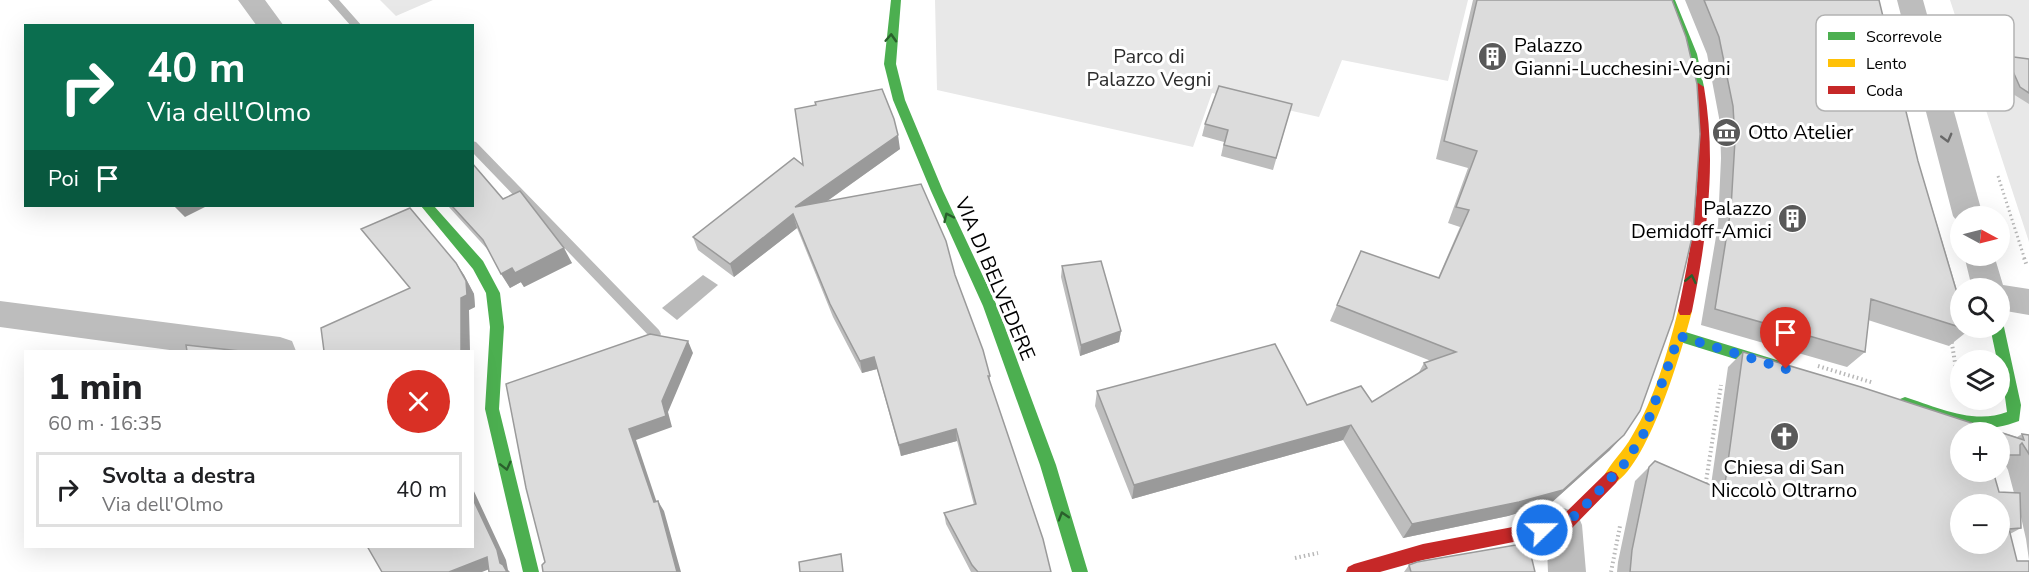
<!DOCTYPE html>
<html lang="it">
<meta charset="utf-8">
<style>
body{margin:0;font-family:"Nunito Sans",sans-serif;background:#f6f6f6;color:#202124;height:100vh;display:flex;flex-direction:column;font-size:22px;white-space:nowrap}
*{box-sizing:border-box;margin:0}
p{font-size:20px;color:#757577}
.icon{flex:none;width:33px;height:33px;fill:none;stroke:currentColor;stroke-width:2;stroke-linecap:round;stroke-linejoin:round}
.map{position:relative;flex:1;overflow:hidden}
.side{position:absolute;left:24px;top:350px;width:450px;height:198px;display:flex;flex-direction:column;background:#fff;border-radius:0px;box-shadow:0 6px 24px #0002}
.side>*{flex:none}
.top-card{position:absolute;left:24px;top:24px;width:450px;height:183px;border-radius:0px;box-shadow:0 6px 24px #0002;background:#0b6e4f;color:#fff;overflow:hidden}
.needle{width:39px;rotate:97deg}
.buttons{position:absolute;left:1950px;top:206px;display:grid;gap:12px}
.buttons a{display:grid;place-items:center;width:60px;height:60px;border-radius:50%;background:#fff;box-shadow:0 6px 24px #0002;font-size:30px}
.pin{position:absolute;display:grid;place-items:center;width:51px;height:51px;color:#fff;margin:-62px -26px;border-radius:50% 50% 50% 0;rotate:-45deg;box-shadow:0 0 6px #0007}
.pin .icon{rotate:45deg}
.me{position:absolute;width:66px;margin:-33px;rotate:68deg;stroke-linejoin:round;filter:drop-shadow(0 0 4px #0008)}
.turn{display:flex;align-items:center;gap:21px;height:126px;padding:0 24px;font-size:27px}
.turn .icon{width:78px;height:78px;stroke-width:2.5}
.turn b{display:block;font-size:42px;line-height:51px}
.then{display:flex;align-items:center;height:57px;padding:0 24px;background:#0003;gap:12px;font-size:22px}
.round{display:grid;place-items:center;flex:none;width:63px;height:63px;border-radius:32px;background:#f6f6f6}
.head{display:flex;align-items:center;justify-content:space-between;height:102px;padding:0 24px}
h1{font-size:36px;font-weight:800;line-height:45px}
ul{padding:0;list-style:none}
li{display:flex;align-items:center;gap:18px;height:75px;margin:0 12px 9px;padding:0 12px;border:3px solid #e0e0e0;border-radius:0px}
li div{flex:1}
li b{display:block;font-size:22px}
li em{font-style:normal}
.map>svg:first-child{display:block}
.green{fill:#e8e8e8}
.water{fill:#bababa}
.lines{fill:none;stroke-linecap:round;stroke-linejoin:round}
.stream{fill:#bababa;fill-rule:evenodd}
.path-far1{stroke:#b8b8b8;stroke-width:3;stroke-dasharray:1.5 3;stroke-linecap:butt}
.path{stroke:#b8b8b8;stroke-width:4;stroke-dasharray:1.5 3;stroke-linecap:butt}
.street{fill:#bdbdbd;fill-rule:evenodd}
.fast{fill:#4caf50;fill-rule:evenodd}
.slow{fill:#ffc107;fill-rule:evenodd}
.jam{fill:#c62828;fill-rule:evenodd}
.wall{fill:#bdbdbd;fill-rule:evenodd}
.shaded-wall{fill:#9a9a9a}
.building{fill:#dcdcdc;stroke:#9a9a9a;stroke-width:1.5;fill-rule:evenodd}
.oneway{stroke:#2a602c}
.oneway2{stroke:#686868}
.route{stroke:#1a73e8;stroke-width:10;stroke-dasharray:0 18}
.labels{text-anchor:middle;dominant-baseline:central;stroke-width:6;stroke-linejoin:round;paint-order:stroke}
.poi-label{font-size:20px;fill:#000;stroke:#fff;text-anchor:start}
.park-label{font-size:20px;fill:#2d2d2d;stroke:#fff}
.street-label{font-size:20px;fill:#000;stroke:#fff}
.key{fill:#fff;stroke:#b2b2b2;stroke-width:1.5}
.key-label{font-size:16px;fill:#000}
</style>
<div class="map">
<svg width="2029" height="572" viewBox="0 0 2029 572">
<rect width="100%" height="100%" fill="#fff"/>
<path class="green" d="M380 0H433L396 16Z
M935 0H1468L1448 81 1342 60 1319 117 1212 93 1193 147 937 90Z
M1950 0H2029V242Z"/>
<path class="water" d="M703 275 718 285 677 320 662 308Z"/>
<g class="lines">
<path class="stream" d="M328 0H339L362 26H351Z
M472 141 476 142 659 330 661 334 659 338 655 339 651 338 472 152Z"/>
<path class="path-far1" d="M1998 176 2025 260"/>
<path class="path" d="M2024 258 2027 266
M1951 338 1958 381
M1818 366 1874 383
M1705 488 1721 385
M1295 558 1318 553
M1611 572 1620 526"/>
<path class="street" d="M238 0H265L284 26H257Z
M1897 0H1923L1983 216H1960V225L1953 216Z
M1964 255H1994L2003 285 2029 289V315L2000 310V288H1972Z
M0 301 280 337 292 341 296 351H177L0 327Z
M1564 508 1577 513 1582 525 1586 572H1548L1546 525 1551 513Z"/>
<path class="fast" d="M891 0H901L896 64 905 100 943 191 997 306 1056 465 1088 572H1072L1040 465 983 306 931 191 893 100 884 64Z
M1665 0H1675L1697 54 1704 87 1702 90 1698 91 1692 87 1685 54Z
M421 206H434L483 261 500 293 504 327 499 409 539 572H523L485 409 490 327 486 293 473 269Z
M2000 322 2004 327 2021 405 2019 421C1974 438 1943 423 1900 407L1898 403 1900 399 1905 397C1936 407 1974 425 2007 412L2000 360H1997L1990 327H2000Z
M1679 330 1783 362 1788 364 1790 368 1788 372 1783 374 1674 340 1672 336 1674 332Z"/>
<path class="slow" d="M1685 305 1690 307 1692 311C1683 347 1647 471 1611 485L1606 483 1603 478C1610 463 1624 451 1632 436 1655 398 1667 354 1678 311L1680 307Z"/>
<path class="jam" d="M1698 83 1704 87C1717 163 1707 236 1692 311L1690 315H1680L1678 311C1694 236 1705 163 1692 87Z
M1611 471 1616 473 1619 478 1616 483 1570 530 1564 532 1423 560 1380 572H1346L1348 567 1354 564 1423 544 1560 518 1606 473Z"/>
</g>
<path class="wall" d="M1473 0H1672L1610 450 1551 503 1508 516 1403 538 1343 440 1132 499 1095 406 1097 391 1307 405 1372 402 1418 374 1424 363 1431 361 1330 321 1337 305 1438 278 1460 227 1448 223 1468 168 1436 159Z
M1685 0H1879L1918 161 1969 330 1949 346 1868 320 1865 352 1847 367 1701 325 1718 225 1721 158 1720 123 1707 54Z
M2006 56 2029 59V104L2013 94 1999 62Z
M1292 104 1273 170 1221 156 1224 142 1202 136 1205 124Z
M816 105 900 149 826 202 955 275 990 376V384L1051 572H971L946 524 944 513 974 505 957 441 901 456 877 369 862 373 833 317 797 228 734 277 698 250 693 237 803 165Z
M503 199 572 263 524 287 521 282 510 288 489 251 448 206H472Z
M361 229 456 263 464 275 474 294 475 307 469 310 410 288Z
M1062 266 1121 331 1119 342 1080 356 1061 277Z
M1743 352 2017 437 2022 434 2029 435V560L2026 539 2021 517V528L2010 534 2017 561 2029 572H1617L1618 562 1635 481 1655 461 1711 485 1728 367ZM1960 432H2000V468L2005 464 2008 470 2014 493 1999 492Z
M1409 565 1535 572H1404Z"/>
<path class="shaded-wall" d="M898 135 900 149 799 221 795 207Z
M174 206H207L185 217Z
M793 214 797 228 734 277 730 264Z
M564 248 572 263 524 287 515 273Z
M456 263 464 275 474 294 475 307 469 310 470 351H461Z
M512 268 521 282 510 288 501 274Z
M1121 331 1119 342 1080 356 1081 345Z
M688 341 693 353 668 412 672 427 636 440 660 512 654 502 629 429 662 401Z
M874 357 877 369 862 373 860 361Z
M1351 425 1343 440 1132 499 1134 485Z
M956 429 957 441 901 456 899 445Z
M1624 435 1610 450 1551 503 1508 516 1403 538 1412 524Z
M472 487 506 560 508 570 510 572H507L500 563 472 497Z
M658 501 664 511 681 572H677Z
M487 557 497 566 482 572H449Z"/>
<path class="building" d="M1477 0H1672L1686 37 1697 84 1700 134 1693 233 1673 319 1640 411 1624 435 1563 490 1519 502 1412 524 1351 425 1134 485 1097 391 1275 344 1307 405 1361 386 1372 402 1427 368 1424 363 1456 352 1337 305 1361 251 1439 278 1469 210 1456 207 1477 151 1444 141Z
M1704 0H1879L1918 161 1960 303V327H1968L1969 330 1871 299 1865 352 1715 309 1731 208 1735 140 1733 106 1719 37Z
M2006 56 2029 59V93L2020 87Z
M1219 86 1292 104 1276 158 1224 145 1228 130 1205 124Z
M882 89 894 119 898 135 795 207 921 184 946 241 955 275 983 350 990 376H988L1043 539 1051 572H978L972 565 944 513 976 504 956 429 899 445 874 357 860 361 830 304 793 214 730 264 693 237 794 158 803 165 795 109 816 105 815 102Z
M472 163 503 199 520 191 564 248 515 273 512 268 501 274 483 240 452 206H472Z
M410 208 456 263 466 281 467 295 461 298V351H324L321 328 410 288 361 229Z
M1101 261 1121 331 1081 345 1062 266Z
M650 334 688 341 662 401 666 416 629 429 654 502 658 501 677 572H543L542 565 545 562 526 488 506 384Z
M186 345 240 351H187Z
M1743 352 1861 387 2024 440 2022 434 2029 435V454L2022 443 2020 445V455H2000V432H1960V471H1993L1999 492 2020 493 2021 528 2009 529 2017 561H2029V572H1630L1632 550 1649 467 1655 461 1724 491ZM1960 504H2000V543H1960Z
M472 497 497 550 500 563 503 565 507 572H489L487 557 449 572H382L367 546H472Z
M1528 543 1535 572H1411L1409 565 1417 562Z
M841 554 843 572H800L799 562Z"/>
<defs><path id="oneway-chevron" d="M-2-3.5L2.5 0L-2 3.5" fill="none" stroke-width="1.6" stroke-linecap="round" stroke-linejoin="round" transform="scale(1.5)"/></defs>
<g class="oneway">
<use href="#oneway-chevron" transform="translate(891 38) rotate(-87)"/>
<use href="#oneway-chevron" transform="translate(948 217) rotate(-115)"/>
<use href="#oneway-chevron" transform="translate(1691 279) rotate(-78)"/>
<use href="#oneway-chevron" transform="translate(506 466) rotate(76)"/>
<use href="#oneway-chevron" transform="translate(1063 516) rotate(-107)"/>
</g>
<use class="oneway2" href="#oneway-chevron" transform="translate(1947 138) rotate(75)"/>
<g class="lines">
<path class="route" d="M1542 530 1564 525 1581 510 1625 463 1643 435 1679 336 1786 369"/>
</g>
<defs>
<symbol id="building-disc" viewBox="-11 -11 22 22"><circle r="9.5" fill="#595959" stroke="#fff"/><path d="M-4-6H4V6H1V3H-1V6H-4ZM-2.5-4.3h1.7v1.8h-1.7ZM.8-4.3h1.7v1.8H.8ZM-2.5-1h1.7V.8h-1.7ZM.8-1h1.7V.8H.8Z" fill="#fff"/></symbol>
<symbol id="museum-disc" viewBox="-11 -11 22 22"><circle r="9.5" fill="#595959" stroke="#fff"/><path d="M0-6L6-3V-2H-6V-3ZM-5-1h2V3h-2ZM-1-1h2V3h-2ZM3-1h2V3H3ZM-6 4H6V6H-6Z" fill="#fff"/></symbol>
<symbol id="church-disc" viewBox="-11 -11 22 22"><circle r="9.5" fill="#595959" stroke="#fff"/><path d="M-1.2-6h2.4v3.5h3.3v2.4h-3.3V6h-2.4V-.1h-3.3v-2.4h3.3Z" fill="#fff"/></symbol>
</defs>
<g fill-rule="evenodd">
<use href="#building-disc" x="1476" y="40" width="33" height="33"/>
<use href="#museum-disc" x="1710" y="116" width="33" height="33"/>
<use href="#building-disc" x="1776" y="202" width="33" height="33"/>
<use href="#church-disc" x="1768" y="420" width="33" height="33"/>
</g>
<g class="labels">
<g class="poi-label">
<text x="1514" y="45">Palazzo<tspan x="1514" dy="23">Gianni-Lucchesini-Vegni</tspan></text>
<text x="1748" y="132">Otto Atelier</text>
<text x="1772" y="208" text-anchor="end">Palazzo<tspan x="1772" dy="23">Demidoff-Amici</tspan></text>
<text x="1784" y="467" text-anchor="middle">Chiesa di San<tspan x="1784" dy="23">Niccolò Oltrarno</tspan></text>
</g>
<g class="park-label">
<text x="1149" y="56">Parco di<tspan x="1149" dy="23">Palazzo Vegni</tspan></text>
</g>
<g class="street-label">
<text transform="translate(995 279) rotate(67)">VIA DI BELVEDERE</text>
</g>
</g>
<rect x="1816" y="15" width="198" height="96" rx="9" class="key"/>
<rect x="1828" y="32" width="27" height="8" fill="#4caf50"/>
<rect x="1828" y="59" width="27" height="8" fill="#ffc107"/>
<rect x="1828" y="86" width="27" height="8" fill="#c62828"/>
<g class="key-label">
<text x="1866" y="42">Scorrevole</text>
<text x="1866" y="69">Lento</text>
<text x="1866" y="96">Coda</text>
</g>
</svg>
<div class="buttons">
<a><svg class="needle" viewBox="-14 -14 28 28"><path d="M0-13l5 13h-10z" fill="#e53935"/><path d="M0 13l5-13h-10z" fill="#757577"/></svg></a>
<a><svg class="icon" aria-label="search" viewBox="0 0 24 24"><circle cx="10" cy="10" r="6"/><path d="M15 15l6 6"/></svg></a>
<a><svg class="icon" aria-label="layers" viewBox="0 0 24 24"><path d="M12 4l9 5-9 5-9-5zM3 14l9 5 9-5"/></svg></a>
<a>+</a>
<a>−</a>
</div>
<div class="pin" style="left:1786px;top:369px;background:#d93025"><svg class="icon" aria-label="arrive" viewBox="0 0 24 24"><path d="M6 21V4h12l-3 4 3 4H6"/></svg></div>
<svg class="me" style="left:1542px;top:530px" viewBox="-20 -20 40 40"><circle r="17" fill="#1a73e8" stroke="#fff" stroke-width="3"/><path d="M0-11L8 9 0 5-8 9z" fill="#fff"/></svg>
<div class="top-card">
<div class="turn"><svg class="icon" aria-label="right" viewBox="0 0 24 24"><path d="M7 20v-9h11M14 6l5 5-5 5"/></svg><div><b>40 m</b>Via dell'Olmo</div></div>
<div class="then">Poi<svg class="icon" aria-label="arrive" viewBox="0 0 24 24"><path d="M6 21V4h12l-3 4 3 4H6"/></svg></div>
</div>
<section class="side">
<div class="head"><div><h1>1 min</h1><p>60 m · 16:35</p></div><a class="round" style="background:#d93025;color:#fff"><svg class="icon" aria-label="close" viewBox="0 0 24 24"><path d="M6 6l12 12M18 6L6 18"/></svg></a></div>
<ul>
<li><svg class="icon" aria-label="right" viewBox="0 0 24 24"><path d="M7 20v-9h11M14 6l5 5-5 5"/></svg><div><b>Svolta a destra</b><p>Via dell'Olmo</p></div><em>40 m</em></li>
</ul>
</section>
</div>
